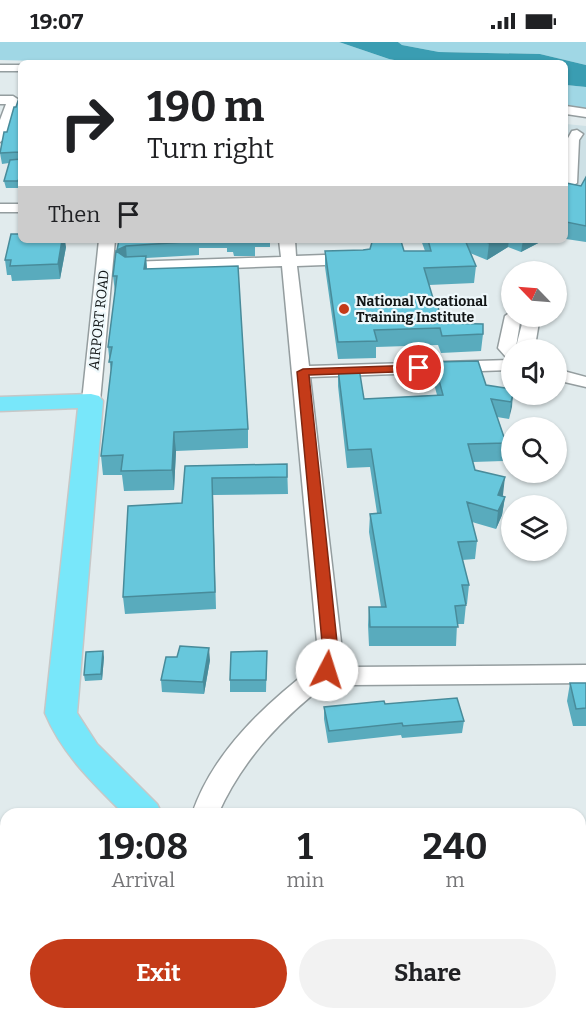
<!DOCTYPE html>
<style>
body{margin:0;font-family:Bitter,serif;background:#f2f2f2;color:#202124;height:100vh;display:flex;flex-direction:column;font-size:22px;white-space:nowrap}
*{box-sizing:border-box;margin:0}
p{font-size:20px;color:#757577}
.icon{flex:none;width:33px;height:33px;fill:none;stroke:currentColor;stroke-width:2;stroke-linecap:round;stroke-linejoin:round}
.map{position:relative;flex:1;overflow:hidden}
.side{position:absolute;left:0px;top:766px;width:586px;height:212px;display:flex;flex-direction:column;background:#fff;border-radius:18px 18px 0 0;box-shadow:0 2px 4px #0004}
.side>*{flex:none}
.banner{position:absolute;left:18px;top:18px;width:550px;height:183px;border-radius:9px;box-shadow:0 2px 4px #0004;background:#fff;color:#202124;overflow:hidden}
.needle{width:39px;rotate:295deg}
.buttons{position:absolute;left:501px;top:219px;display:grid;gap:12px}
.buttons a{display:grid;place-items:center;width:66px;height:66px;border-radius:50%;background:#fff;box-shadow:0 2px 4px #0004;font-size:30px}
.pin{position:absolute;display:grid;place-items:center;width:51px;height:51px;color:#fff;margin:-26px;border:3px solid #fff;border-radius:50%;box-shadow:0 2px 6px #0007}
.me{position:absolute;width:66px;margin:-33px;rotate:5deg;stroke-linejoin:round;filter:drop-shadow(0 0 4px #0008)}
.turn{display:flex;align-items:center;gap:21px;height:126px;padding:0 30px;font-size:27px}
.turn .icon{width:78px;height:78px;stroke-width:2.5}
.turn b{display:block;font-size:42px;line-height:51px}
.then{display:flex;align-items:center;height:57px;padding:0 30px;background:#0003;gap:12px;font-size:22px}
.eta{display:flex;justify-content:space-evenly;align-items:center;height:102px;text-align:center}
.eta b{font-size:36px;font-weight:700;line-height:42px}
.cta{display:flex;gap:12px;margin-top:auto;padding:12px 30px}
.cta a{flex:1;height:69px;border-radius:36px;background:#c43b19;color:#fff;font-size:24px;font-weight:700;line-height:69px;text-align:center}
.cta a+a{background:#f2f2f2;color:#202124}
.status{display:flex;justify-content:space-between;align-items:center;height:42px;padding:0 30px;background:#fff;direction:ltr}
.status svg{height:16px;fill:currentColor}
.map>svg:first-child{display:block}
.built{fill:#cde0e5}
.green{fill:#a0d7e5}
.water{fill:#3a9db2}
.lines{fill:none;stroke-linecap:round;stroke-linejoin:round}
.minor-casing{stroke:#949d9f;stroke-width:3}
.major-casing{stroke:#c6c7c7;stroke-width:3}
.minor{fill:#fff;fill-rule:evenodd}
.major{fill:#78e7fa;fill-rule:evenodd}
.wall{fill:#59abbd}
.shaded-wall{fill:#488b9a}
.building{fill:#67c7dc;stroke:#488b9a;stroke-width:1.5}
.route{fill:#c43b19;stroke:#7f2610;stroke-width:1.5}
.poi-dot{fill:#c43b19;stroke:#eef8fb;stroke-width:2}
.labels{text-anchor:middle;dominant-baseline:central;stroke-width:4.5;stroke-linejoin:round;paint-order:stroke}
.far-poi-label{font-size:14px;font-weight:bold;fill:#121617;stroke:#eef8fb;text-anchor:start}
.far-street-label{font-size:14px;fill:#121617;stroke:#eef8fb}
</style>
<div class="status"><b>19:07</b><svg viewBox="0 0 49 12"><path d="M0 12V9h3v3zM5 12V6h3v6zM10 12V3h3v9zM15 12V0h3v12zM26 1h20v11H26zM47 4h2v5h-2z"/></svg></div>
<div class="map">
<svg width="586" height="977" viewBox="0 0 586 977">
<rect width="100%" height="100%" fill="#e1ebed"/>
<path class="built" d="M566 82 586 84V145L566 143Z
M581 841 586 843V977H240V972H580Z"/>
<path class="green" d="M0 0H339L389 17 410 21H124L0 18Z
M398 0H586V23L540 12 439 10 402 3Z
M566 43 586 45V68L566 66Z"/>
<path class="water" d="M339 0H398L402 3 439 10 540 12 586 23V45L566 43V21H410L389 17Z
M257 972H380V977H256Z"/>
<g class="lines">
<defs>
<path id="minor" d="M0 23H21V29H0Z
M0 54H13L19 58 6 96 0 100V78L6 62H0Z
M566 64 586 67V75L566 72Z
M577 88 583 92 579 98 577 141 566 147 567 98 572 89Z
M0 162H21V170H0Z
M99 198H115L100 359 97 363H85L82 359Z
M279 198H295L296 214 351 212 359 217 351 222 297 224 309 324 512 318V328L310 335 341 600 339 622 352 625 586 623V641L352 643 331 638C283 675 243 716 218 772H192C213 710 264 663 315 624L317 600 282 224 127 230 119 225 127 220 281 215Z
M512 269V274H521L516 305 524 274H540L535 304 532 308H512V316L506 315 498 306 505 274Z
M556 327 586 335V345L556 338Z
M580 818 586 820V844L580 842Z"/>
<path id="major" d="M91 352 99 354 103 359 77 671 97 702 157 762 162 772H124C93 741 62 712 45 671L78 366 0 369V355Z
M194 972H234V977H194Z"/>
</defs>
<use href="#minor" class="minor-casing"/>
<use href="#major" class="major-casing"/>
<use href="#minor" class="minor"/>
<use href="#major" class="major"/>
</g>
<path class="wall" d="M21 50V141L19 146H6L4 139 9 121 2 122 0 111Z
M586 135V200L566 197V141L581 144Z
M119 198H270V205H255V214H234L233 210H227V206H199V213L146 216 147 227 248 387V406L176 409 174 448 124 449 122 433H103L101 414 111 331 108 305 115 250 113 234Z
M309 198H331V200H310Z
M421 198H544L521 210 508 205 487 218 470 211 476 224 474 241 429 243 435 263 443 281 483 292 481 309 441 311 438 303 376 305V316L338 317 325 225V209H425Z
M66 205 60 237 12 239 11 233H7L5 218Z
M434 320 486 343 513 352 509 377 497 375 506 401 503 419 473 420 475 428 503 453 502 454 505 455 502 473 496 487 472 480 477 499 475 517 462 518 469 543 467 562H466L464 582H457L456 604H369L368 583 369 565H381L369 490 370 472 377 471 370 425 347 426 338 344V327L364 357 437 353 433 338Z
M287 422 288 452 213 453 216 567 125 572 123 555 182 461 185 424Z
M267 609 266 650H230V638Z
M104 615 102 638 85 639 84 633Z
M210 618 204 652 162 650 161 638Z
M570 641H586V684H573L567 659Z
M385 662 464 679 462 691 402 696 401 693 328 701 324 677V665Z"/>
<path class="shaded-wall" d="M21 99V121L19 110Z
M21 131V141L19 146 18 139Z
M62 198H65L66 205 60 237 58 222Z
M495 198H509L508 205 487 218 489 201Z
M523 198H544L521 210Z
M126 204 127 218 119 223 117 208Z
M146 214 147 231 144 227Z
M513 352 512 365 509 377 511 360Z
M174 390 176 409 174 448 172 428Z
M505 435 503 453 496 468 498 453Z
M505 455 502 473 496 487 498 469Z
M209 606 210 618 204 652 203 640Z
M103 609 104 615 102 638 101 632Z"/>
<path class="building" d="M21 50V99L19 110 0 111 4 90H7L14 65H16Z
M21 117V131L18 139H4L10 118Z
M586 135V184L566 180V141L581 144Z
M11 192H21V198H62L58 222 10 224 11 218H5Z
M119 198H199V199L126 204 117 208Z
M233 198H254L255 200H233Z
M428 198H465L476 224 424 226 435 263 437 262 443 281 483 282V292L442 294 440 286 374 288 377 299 338 300 325 209 363 208 370 207 372 200 401 199 404 209H431Z
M480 198H495L489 201Z
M116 209 125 215 146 214 144 227 238 224 248 387 174 390 172 428 121 429 123 413 101 414 112 320H109L112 305H108L117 234H113Z
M478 319 486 343 512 347V352H513L511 360 491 357 506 401 468 402 475 428 505 435 498 453 505 455 498 469 467 460 477 499 458 500 469 543H462L466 563 455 564 458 585H370L369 565H386L370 472 381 471 371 407 348 408 338 327 359 326 364 357 443 353 434 320Z
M287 422V435L212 436 215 550 123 555 128 464 182 461 185 424Z
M180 604 209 606 203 640 161 638 166 615H177Z
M103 609 101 632 84 633 86 610Z
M267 609 266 638H230L231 610Z
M570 641H586V666L576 667Z
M457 656 464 679 403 684 402 681 329 689 324 665 384 659 385 662Z"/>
<path class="route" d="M419 323 424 326 423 329 309 333 337 600 335 628 332 632H321L319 628 322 600 297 330 303 327Z"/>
<circle class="poi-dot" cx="344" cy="267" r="6"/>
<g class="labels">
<g class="far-poi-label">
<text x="356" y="259">National Vocational<tspan x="356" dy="16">Training Institute</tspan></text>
</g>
<g class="far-street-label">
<text transform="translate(99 278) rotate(-84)">AIRPORT ROAD</text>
</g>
</g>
</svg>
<div class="buttons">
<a><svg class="needle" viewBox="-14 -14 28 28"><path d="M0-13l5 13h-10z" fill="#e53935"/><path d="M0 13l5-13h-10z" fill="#757577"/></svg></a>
<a><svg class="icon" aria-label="sound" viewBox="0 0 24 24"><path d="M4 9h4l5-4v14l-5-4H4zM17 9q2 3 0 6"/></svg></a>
<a><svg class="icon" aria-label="search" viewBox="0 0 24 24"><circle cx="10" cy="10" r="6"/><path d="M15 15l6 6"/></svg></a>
<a><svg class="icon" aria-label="layers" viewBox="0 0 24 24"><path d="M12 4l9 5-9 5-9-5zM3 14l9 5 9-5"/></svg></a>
</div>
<div class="pin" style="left:419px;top:326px;background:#d93025"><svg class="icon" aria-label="arrive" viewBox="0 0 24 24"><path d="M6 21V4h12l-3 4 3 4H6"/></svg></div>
<svg class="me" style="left:327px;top:628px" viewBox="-20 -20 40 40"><circle r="19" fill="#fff"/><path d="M0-13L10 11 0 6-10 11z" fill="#c43b19"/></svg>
<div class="banner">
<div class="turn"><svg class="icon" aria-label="right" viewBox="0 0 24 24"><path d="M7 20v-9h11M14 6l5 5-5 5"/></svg><div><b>190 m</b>Turn right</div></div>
<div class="then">Then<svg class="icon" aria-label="arrive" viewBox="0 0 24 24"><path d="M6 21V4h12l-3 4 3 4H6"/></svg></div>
</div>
<section class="side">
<div class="eta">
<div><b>19:08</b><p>Arrival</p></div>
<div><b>1</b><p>min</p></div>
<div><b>240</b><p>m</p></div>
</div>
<div class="cta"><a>Exit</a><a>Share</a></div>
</section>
</div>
